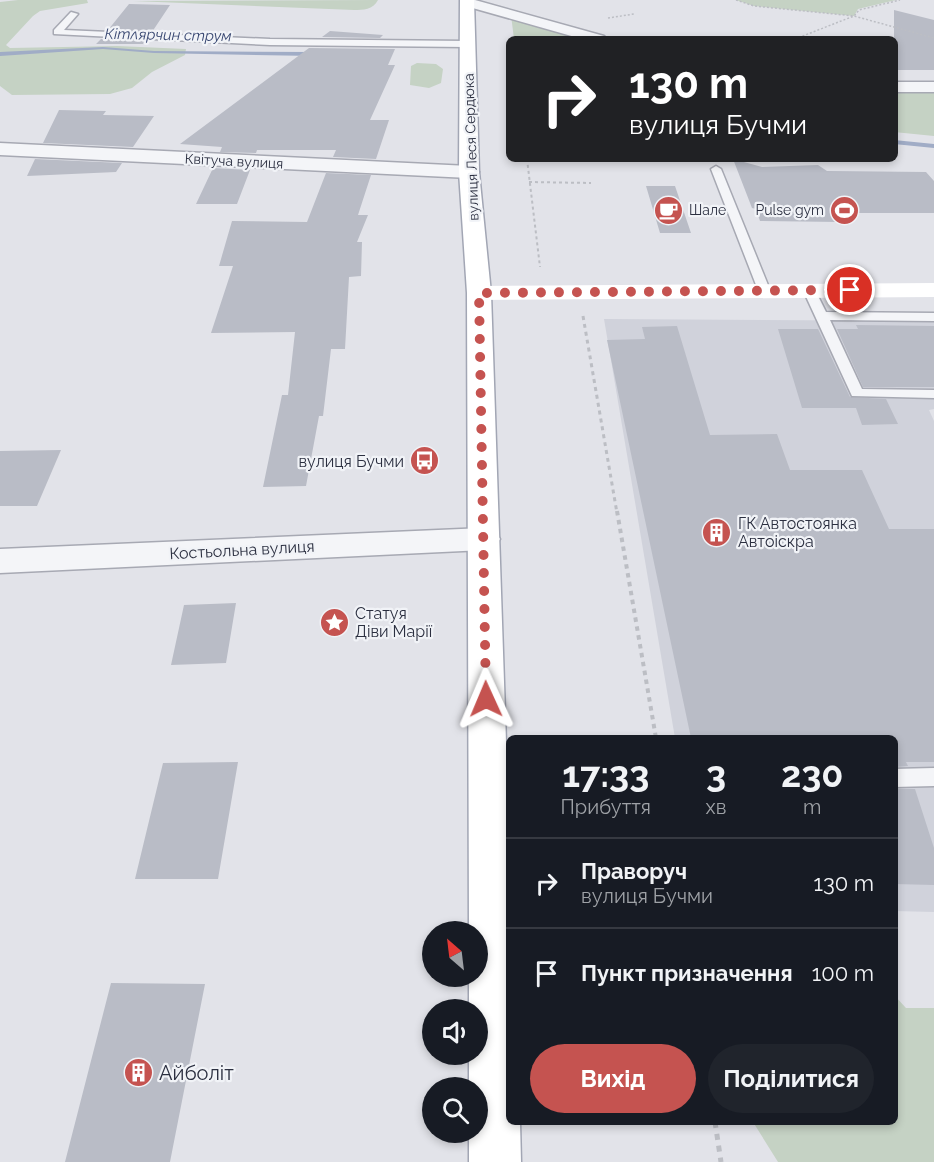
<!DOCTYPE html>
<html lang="uk">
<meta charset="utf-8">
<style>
body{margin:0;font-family:Raleway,sans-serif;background:#20242c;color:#f1f3f6;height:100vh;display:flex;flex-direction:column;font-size:22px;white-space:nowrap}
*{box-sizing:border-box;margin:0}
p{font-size:20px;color:#9ea1a6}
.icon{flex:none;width:33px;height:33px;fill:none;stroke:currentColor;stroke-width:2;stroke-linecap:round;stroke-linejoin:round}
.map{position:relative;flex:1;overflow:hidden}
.sheet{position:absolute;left:506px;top:735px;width:392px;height:390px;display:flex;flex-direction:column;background:#171b24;border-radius:9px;box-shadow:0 3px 9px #0003}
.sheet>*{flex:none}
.banner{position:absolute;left:506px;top:36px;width:392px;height:126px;border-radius:9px;box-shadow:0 3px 9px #0003;background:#202124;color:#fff;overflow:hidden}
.needle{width:39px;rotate:332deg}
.tools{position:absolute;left:422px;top:921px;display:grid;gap:12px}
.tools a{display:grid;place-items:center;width:66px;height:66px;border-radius:50%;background:#171b24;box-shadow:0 3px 9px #0003;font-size:30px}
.pin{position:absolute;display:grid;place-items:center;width:51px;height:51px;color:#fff;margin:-26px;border:3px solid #fff;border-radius:50%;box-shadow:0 2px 6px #0007}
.me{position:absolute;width:66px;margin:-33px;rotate:359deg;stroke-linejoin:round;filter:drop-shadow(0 0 4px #0008)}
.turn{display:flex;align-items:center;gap:21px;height:126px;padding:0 24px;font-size:27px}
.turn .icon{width:78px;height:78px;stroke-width:2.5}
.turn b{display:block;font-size:42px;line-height:51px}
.eta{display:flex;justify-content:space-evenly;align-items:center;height:102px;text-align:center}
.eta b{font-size:36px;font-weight:700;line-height:42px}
.cta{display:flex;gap:12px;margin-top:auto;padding:12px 24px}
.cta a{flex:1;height:69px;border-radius:36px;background:#c55350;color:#fff;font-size:24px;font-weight:700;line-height:69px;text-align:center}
.cta a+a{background:#20242c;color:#f1f3f6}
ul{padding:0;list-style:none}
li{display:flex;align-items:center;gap:18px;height:90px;padding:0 24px;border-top:2px solid #363941}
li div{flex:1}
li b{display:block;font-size:22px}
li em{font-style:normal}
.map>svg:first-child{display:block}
.built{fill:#d0d2db}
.green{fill:#c5d2c4}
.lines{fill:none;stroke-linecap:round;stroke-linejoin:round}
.stream{fill:#a0acc6;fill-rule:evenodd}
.building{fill:#b9bcc6}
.lane-casing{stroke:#a7a9b3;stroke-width:3}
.street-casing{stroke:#a7a9b3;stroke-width:3}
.primary-casing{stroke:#a2a6b4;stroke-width:3}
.path-far4{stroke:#bcbec4;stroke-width:1.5;stroke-dasharray:2 2;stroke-linecap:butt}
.path-far3{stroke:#bcbec4;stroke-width:2;stroke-dasharray:3 3;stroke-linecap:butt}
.path-far2{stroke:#bcbec4;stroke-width:3;stroke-dasharray:4 4;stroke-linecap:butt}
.path-far1{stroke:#bcbec4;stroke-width:4;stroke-dasharray:4.5 4.5;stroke-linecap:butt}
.path{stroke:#bcbec4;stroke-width:5;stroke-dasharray:6 6;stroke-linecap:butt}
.lane{fill:#f4f5f8;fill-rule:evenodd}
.street{fill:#f4f5f8;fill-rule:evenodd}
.secondary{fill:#fff;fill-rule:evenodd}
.primary{fill:#fff;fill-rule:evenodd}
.route{stroke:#c55350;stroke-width:10;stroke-dasharray:0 18}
.labels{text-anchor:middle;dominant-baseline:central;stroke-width:4.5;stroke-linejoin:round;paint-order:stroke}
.far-street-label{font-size:14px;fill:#2b2f40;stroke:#f1f3f7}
.far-poi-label{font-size:14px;fill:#2b2f40;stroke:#f1f3f7;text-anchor:start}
.far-water-label{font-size:15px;font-style:italic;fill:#384771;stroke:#f1f3f7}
.poi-label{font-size:16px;fill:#2b2f40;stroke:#f1f3f7;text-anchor:start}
.street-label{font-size:16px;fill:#2b2f40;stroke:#f1f3f7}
.near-poi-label{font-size:20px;fill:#2b2f40;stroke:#f1f3f7;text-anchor:start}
</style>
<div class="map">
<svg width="934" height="1162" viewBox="0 0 934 1162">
<rect width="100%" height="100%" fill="#e2e3e9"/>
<path class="built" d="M604 319 934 321V409L929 410 934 421V912L894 911V738H675Z"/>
<path class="green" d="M18 0H87L88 3 40 11 33 16 6 45 10 48 117 46 186 49 185 55 152 72 132 88 110 94 12 95 0 86V2Z
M378 0C373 10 363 10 354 10L133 1Z
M736 0H896L858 9 854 16 754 6Z
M511 15 599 39H514Z
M417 63 436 64 443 69 441 83 429 88 410 85 411 66Z
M894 86 934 87V136L894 132Z
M894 995 906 1008H934V1162H778L753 1122H894Z"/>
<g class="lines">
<path class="stream" d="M103 47 154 51 314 52 317 54 314 56 154 53 103 49 0 56V52Z
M894 140 934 144V148L894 144Z"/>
</g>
<path class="building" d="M129 4 170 5 152 32 108 30Z
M894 10 934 20V70H894Z
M330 31 383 35 380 38 322 37Z
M101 39 145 41 143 44H96Z
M309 48 395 49 388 65H395L370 120H389L376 159 333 157 336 150H257L256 153 220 152 222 147 180 144Z
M59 110 106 111 103 115 154 116 133 147 43 143Z
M35 159 122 163 116 172 27 176Z
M733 159 762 167 818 165 827 171 926 172 934 181V213H837L840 222 760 221 756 209 752 208Z
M213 168 250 170 237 204H196Z
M326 173 371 175 358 215H368L357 242H362L361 276 349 277 345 349H331L323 416H319L306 486 263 487 282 395H288L295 332 211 333 233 266H219L232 221 307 222Z
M646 186H675L691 233H660Z
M856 325 934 326V387H863L837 329H858Z
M677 326 710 435 777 434 790 470H862L889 529H934V762H906L908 766 894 767V738H691L607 340 645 339 642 327Z
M778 329H818L850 397 886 399 898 424 862 425 856 408H802Z
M61 450 37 506H0V451Z
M236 603 226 663 171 665 184 605Z
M238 762 218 879H135L163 763Z
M894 789H915L934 848V885L894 884Z
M111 983 205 984 170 1162H65Z"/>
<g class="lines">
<defs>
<path id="lane" d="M71 12 78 14 64 30 270 39 467 41 471 44 467 47 270 45 54 34V30Z
M716 166 721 169 770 290 769 293H759L758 290 711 169Z
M809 286 815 290 826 312 934 313V321L830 320 862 389 934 390V398L852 396 803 290Z
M934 768V786L894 787V769Z"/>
<path id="street" d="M461 0H475L604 36 607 39H582L462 5Z
M894 82H934V92H894Z
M0 143 469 166 476 168 479 172 476 176 469 178 0 155Z
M484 528 495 531 500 539 495 547 484 550 0 573V549Z"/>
<path id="primary" d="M460 0H474L479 172 491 293 508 802V1122H520L521 1162H469V1132H477V1088H469V1054H477V1010H469V976H477V932H469L467 293 459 172Z"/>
</defs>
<use href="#lane" class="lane-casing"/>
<use href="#street" class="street-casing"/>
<use href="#primary" class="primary-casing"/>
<path class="path-far4" d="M736 0 754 6 854 16 934 38
M608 18 634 14
M795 39 854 16 859 10 900 0"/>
<path class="path-far3" d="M527 159 540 267
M529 182 591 183"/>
<path class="path-far2" d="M583 316 617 513"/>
<path class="path-far1" d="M617 511 656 738"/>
<path class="path" d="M715 1122 721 1162"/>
<use href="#lane" class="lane"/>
<use href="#street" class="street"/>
<path class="secondary" d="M934 283V297L479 300 471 298 467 293 471 288 479 286Z"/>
<use href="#primary" class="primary"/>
</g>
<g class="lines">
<path class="route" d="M486 699 479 293 850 290"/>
</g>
<defs>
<symbol id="cafe-disc" viewBox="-11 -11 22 22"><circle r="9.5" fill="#c55350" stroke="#f1f3f7"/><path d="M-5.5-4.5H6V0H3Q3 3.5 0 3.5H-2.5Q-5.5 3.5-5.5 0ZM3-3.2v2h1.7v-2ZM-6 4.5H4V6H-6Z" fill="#fff"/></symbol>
<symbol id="stadium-disc" viewBox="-11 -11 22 22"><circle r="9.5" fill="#c55350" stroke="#f1f3f7"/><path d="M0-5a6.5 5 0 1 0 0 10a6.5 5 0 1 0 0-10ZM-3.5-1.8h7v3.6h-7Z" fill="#fff"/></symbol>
<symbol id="bus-disc" viewBox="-11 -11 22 22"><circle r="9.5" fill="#c55350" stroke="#f1f3f7"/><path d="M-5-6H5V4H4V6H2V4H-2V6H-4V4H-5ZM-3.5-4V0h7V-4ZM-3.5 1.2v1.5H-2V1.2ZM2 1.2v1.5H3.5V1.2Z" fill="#fff"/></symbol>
<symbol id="building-disc" viewBox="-11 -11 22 22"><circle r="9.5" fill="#c55350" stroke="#f1f3f7"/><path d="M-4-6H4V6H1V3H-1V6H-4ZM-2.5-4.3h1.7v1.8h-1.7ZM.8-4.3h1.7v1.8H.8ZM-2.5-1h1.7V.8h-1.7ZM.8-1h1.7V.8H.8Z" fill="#fff"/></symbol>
<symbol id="sight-disc" viewBox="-11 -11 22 22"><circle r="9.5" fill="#c55350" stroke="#f1f3f7"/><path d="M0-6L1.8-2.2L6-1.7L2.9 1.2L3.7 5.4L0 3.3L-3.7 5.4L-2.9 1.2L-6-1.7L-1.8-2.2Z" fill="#fff"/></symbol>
</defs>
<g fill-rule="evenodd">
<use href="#cafe-disc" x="652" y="194" width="33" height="33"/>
<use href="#stadium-disc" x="828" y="194" width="33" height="33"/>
<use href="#bus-disc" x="408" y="444" width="33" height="33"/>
<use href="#building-disc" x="700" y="516" width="33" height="33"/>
<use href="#sight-disc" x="318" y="606" width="33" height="33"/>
<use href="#building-disc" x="122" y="1056" width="33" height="33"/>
</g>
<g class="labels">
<g class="far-street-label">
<text transform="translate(471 147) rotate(-92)">вулиця Леся Сердюка</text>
<text transform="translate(234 161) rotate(3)">Квітуча вулиця</text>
</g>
<g class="far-poi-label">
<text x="689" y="210">Шале</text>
<text x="824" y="210" text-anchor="end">Pulse gym</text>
</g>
<g class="far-water-label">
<text transform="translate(168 35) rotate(1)">Кітлярчин струм</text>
</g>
<g class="poi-label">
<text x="404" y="461" text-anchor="end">вулиця Бучми</text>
<text x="738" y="523">ГК Автостоянка<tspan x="738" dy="18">Автоіскра</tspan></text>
<text x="355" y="613">Статуя<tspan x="355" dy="18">Діви Марії</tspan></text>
</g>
<g class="street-label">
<text transform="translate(242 550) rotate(-3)">Костьольна вулиця</text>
</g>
<g class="near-poi-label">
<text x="159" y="1073">Айболіт</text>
</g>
</g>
</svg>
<div class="tools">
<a><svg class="needle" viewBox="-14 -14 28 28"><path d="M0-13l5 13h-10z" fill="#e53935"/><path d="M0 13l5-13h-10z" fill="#9ea1a6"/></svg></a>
<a><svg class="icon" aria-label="sound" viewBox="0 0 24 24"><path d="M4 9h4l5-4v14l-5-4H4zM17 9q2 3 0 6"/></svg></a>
<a><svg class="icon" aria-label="search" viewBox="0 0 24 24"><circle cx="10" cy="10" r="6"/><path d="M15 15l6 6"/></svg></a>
</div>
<div class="pin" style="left:850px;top:290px;background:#d93025"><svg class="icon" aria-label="arrive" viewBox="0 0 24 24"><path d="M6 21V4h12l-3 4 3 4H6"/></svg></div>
<svg class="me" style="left:486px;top:699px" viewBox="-20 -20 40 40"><path d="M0-17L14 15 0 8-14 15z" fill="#c55350" stroke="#fff" stroke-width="4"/></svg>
<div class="banner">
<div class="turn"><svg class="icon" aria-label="right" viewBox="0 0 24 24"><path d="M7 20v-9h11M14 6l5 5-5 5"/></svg><div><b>130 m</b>вулиця Бучми</div></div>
</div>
<section class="sheet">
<div class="eta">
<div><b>17:33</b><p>Прибуття</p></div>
<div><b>3</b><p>хв</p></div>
<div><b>230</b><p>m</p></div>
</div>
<ul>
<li><svg class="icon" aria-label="right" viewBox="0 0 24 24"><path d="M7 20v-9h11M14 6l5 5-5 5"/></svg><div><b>Праворуч</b><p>вулиця Бучми</p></div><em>130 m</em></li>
<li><svg class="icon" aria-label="arrive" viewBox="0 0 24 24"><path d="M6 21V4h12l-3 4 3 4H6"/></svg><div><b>Пункт призначення</b></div><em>100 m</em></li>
</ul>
<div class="cta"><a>Вихід</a><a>Поділитися</a></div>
</section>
</div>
